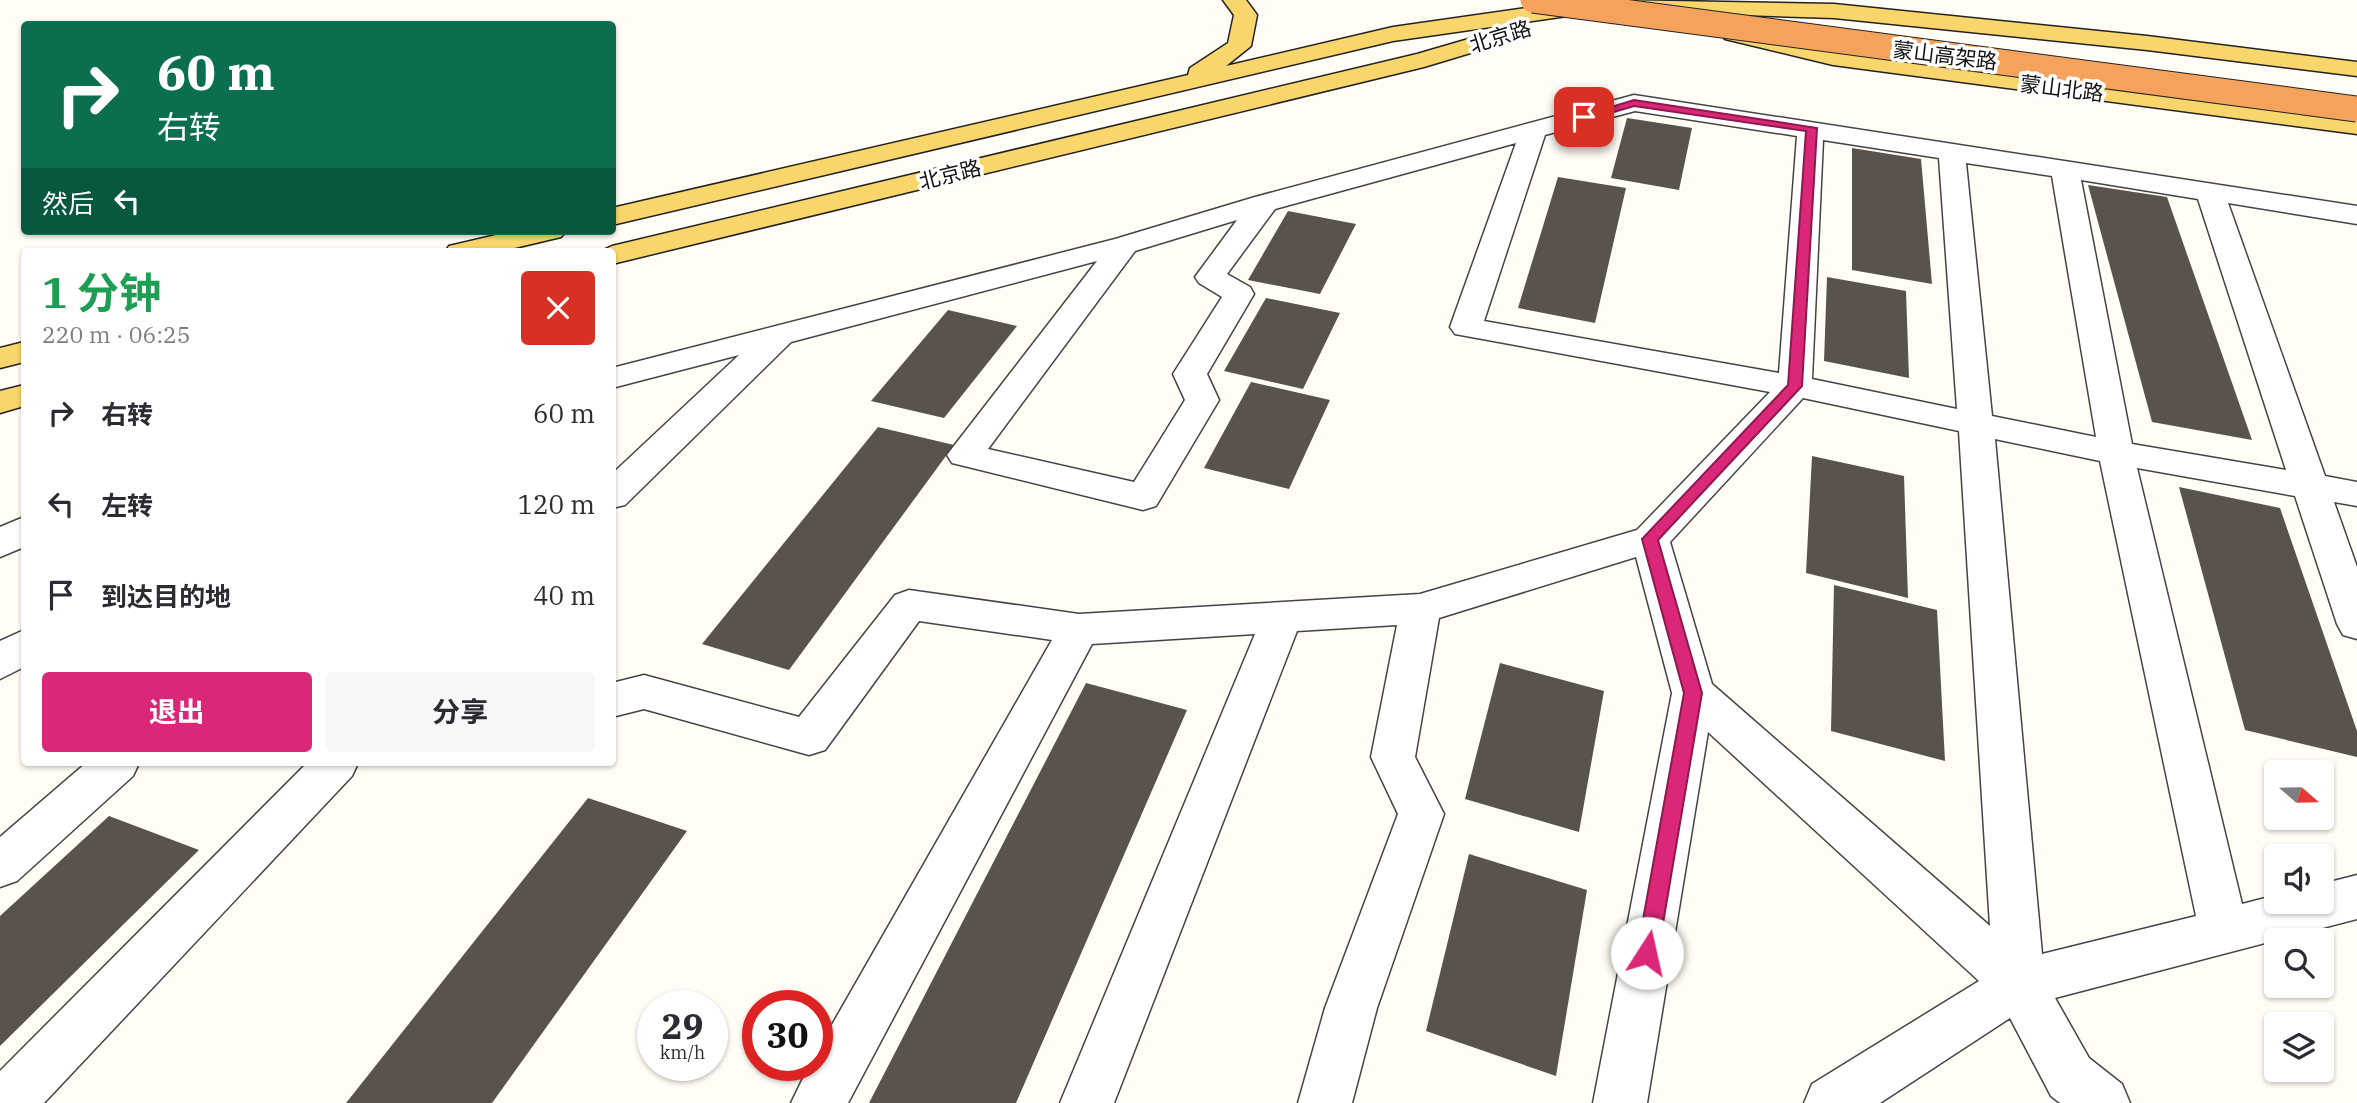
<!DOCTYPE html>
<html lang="zh">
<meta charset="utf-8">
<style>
body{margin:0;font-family:"IBM Plex Serif","Noto Sans SC",serif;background:#f7f7f7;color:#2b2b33;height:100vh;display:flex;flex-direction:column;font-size:26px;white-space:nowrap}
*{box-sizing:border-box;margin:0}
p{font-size:23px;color:#7c7c81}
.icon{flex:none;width:38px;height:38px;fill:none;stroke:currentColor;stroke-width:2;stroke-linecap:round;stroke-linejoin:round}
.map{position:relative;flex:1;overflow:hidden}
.sheet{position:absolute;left:21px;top:248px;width:595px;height:518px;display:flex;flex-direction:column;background:#fff;border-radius:7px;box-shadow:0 2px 5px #0004}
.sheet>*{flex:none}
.guide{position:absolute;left:21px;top:21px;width:595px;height:214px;border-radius:7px;box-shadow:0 2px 5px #0004;background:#0b6e4f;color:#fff;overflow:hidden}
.needle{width:46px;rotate:110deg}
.tools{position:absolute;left:2264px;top:760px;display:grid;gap:14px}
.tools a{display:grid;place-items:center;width:70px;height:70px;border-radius:7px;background:#fff;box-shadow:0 2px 5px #0004;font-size:35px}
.speed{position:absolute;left:637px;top:990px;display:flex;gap:14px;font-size:35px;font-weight:700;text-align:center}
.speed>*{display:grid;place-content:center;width:91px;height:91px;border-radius:50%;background:#fff;box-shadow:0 2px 5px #0004;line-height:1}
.speed small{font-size:18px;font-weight:400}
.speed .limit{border:10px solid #d22;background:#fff;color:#111}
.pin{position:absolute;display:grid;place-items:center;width:60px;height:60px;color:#fff;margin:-30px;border-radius:14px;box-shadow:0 4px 10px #0006}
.me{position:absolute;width:77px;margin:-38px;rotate:10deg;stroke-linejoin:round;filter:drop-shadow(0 0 5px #0008)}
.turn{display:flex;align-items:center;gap:24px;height:147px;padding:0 21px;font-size:32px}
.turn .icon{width:91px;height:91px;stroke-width:2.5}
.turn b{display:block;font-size:49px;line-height:60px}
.then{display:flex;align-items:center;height:66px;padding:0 21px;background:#0003;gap:14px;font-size:26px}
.round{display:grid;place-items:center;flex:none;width:74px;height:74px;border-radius:7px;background:#f7f7f7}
.head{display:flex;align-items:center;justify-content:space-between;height:119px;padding:0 21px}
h1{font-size:42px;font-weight:700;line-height:52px;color:#1e9e55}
.button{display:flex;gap:14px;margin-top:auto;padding:14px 21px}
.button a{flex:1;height:80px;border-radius:7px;background:#db2777;color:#fff;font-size:28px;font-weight:700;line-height:80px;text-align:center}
.button a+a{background:#f7f7f7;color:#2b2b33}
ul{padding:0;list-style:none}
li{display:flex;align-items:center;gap:21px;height:91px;padding:0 21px}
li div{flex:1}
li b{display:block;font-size:26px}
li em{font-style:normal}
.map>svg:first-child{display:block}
.building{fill:#5a524d}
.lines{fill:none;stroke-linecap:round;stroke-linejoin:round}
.minor-casing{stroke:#444;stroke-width:3}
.major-casing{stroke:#222;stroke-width:3}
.minor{fill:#fff;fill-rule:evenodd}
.major{fill:#f9d66b;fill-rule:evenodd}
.highway-bridge-casing{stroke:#222;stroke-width:27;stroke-linecap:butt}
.highway-bridge{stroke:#f5a25d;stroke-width:25}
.route{fill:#db2777;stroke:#8e194d;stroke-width:2}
.labels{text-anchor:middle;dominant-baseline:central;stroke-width:7;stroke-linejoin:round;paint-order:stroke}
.far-street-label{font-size:21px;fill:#111;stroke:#fff}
</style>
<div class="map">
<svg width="2357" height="1103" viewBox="0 0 2357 1103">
<rect width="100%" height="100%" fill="#fffdf5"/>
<path class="building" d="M1627 118 1692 128 1679 190 1611 178Z
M1852 148 1921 159 1932 284 1852 270Z
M1558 177 1626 188 1595 323 1518 308Z
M2088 185 2167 197 2252 440 2152 422Z
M1288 211 1356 224 1320 294 1248 280Z
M1827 277 1906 291 1909 378 1824 361Z
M1266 298 1340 313 1303 389 1224 371Z
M948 310 1017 326 944 418 871 401Z
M1251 382 1330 400 1289 489 1204 468Z
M878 427 954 445 789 670 702 644Z
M1812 456 1904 476 1908 598 1806 573Z
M2179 487 2280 508 2357 731V757L2245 730Z
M1834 585 1937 610 1945 761 1831 731Z
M1500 663 1604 691 1579 832 1465 799Z
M1086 683 1187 710 1016 1103H869Z
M588 798 687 831 492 1103H346Z
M109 816 199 850 0 1046V916Z
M1469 854 1587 890 1556 1076 1426 1031Z"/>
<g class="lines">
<defs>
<path id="minor" d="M1634 95 2357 206V224L2228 203 2325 476 2357 482V506L2334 502 2357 567V639L2343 635 2337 624 2295 496 2137 468 2242 904 2277 895V901H2322V884L2357 875V919L2055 998 2089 1058 2122 1084 2130 1103H2060L2051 1096 2010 1018 1880 1103H1804L1812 1084 1979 981 1708 732 1647 1103H1593L1672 693 1636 557 1439 618 1415 757 1444 814 1377 1008 1352 1103H1298L1325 1008 1398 814 1371 757 1397 625 1297 631 1114 1103H1060L1255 634 1092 644 848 1103H791L809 1066H817V1051L1052 640 919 621 825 750 809 755 644 709 612 717V683L644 675 799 717 895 595 909 590 1079 614 1420 594 1637 530 1770 392 1455 334 1450 327 1516 143 1275 209 1227 274 1250 287 1254 294 1207 374 1219 400 1156 506 1143 510 952 463 947 455 1097 261 791 342 625 505 612 508V474L739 355 612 388V368L1115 239 1255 197ZM1635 111 1797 136 1779 373 1484 321 1545 135ZM1823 140 1939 158 1957 409 1812 379ZM1966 163 2052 176 2096 437 1992 416ZM2081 180 2198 199 2286 470 2132 444ZM1237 220 1195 277 1199 283 1222 297 1173 374 1185 400 1134 482 988 449 1135 251ZM1803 398 1959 431 1990 926 1712 684 1670 542ZM1995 439 2100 461 2196 916 2042 954Z
M24 517V547L0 557V527Z
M24 630V667L0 679V641Z
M86 763H139L133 776 17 881 0 887V837Z
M307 763H358L352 776 44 1103H0V1071Z"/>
<path id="major" d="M1223 0H1246L1257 15 1251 46 1226 66 1393 27 1583 0 1596 1 1599 6 1588 13 1393 41 612 225V208L1188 75 1190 68 1228 43 1234 15Z
M1616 0 1834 4 2147 36 2357 62V76L2147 50 1834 18 1624 11 1616 9 1613 4Z
M1733 27 1833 51 2357 118V134L1833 65 1725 39 1721 34 1725 29Z
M1489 33 1497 35 1501 40 1497 45 1424 67 612 264V252H599L612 246 1417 54Z
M513 231H566L561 237 498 252H445L449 246Z
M24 342V362L0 368V348Z
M24 385V406L0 413V391Z"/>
</defs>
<use href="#minor" class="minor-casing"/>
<use href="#major" class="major-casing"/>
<use href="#minor" class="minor"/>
<use href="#major" class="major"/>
<defs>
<path id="highway-bridge" d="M1533 0 2357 109"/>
</defs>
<use href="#highway-bridge" class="highway-bridge-casing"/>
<use href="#highway-bridge" class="highway-bridge"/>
</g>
<path class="route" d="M1634 100 1817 128 1802 386 1658 540 1702 693 1658 953 1655 960 1647 963 1640 960 1637 953 1684 693 1642 539 1788 385 1806 131 1634 106 1584 121 1578 117Z"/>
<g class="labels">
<g class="far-street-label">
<text transform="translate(1500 36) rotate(-17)">北京路</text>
<text transform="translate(1945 55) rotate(7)">蒙山高架路</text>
<text transform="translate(2062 88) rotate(7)">蒙山北路</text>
<text transform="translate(950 174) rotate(-14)">北京路</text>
</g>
</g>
</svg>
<div class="tools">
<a><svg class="needle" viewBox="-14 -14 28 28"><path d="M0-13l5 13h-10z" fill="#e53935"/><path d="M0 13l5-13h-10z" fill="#7c7c81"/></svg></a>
<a><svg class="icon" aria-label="sound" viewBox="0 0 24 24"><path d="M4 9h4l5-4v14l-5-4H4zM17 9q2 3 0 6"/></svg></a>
<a><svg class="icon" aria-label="search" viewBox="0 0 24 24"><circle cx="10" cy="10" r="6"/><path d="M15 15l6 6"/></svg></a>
<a><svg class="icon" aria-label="layers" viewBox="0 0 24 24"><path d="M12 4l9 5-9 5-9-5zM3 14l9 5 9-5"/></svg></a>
</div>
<div class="speed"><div>29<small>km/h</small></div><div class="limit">30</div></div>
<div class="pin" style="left:1584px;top:117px;background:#d93025"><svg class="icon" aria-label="arrive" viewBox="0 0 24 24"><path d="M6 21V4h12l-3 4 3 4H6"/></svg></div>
<svg class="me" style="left:1647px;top:953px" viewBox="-20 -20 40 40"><circle r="19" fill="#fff"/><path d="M0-13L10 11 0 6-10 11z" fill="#db2777"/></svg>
<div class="guide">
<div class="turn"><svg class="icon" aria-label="right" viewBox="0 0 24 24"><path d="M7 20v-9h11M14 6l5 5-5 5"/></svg><div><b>60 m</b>右转</div></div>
<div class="then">然后<svg class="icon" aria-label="left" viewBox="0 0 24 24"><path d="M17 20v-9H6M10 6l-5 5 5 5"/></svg></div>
</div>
<section class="sheet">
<div class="head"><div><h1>1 分钟</h1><p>220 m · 06:25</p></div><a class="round" style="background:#d93025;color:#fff"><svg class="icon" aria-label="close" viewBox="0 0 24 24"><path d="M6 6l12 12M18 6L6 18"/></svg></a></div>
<ul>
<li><svg class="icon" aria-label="right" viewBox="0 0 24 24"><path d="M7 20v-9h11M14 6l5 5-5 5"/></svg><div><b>右转</b></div><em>60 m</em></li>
<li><svg class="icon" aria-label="left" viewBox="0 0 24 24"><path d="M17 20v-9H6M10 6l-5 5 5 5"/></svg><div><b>左转</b></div><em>120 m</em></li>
<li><svg class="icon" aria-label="arrive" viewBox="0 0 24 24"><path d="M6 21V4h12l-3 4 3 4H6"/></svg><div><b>到达目的地</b></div><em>40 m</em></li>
</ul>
<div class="button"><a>退出</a><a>分享</a></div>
</section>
</div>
